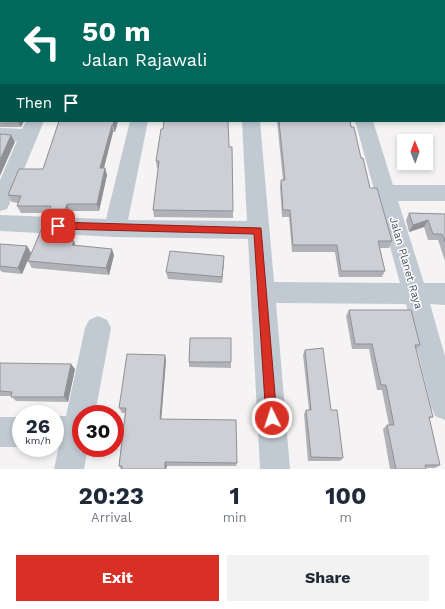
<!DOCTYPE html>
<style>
body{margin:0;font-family:"Work Sans",sans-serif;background:#f2f2f3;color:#1f2937;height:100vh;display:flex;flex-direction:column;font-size:15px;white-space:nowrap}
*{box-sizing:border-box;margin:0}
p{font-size:13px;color:#747a83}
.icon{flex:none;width:22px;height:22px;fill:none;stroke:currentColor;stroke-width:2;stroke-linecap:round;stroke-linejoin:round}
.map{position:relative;height:469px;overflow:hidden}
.drawer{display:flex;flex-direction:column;background:#fff;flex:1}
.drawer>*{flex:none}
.banner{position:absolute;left:0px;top:0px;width:445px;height:122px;box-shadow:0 2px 6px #0003;background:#00695c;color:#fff;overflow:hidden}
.needle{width:26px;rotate:359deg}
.buttons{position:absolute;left:397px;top:134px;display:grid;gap:8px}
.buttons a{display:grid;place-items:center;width:36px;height:36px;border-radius:0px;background:#fff;box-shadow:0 2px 6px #0003;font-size:20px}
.speed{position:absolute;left:12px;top:405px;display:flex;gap:8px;font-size:20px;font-weight:700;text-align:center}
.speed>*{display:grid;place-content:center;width:52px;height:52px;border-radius:50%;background:#fff;box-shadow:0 2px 6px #0003;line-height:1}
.speed small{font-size:10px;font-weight:400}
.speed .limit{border:6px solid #d22;background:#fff;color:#111}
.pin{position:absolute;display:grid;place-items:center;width:34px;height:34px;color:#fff;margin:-17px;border-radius:8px;box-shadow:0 2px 6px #0006}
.me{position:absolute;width:44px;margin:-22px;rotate:356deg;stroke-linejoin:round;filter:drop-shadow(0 0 3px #0008)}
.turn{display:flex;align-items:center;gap:14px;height:84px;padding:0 16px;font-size:18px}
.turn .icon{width:52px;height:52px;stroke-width:2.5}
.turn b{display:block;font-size:28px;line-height:34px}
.then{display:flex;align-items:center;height:38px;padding:0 16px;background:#0003;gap:8px;font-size:15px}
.eta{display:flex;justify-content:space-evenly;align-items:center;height:68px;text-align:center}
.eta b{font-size:24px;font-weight:700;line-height:28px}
.cta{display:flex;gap:8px;margin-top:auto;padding:8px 16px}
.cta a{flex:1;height:46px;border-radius:0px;background:#d93025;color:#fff;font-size:16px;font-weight:700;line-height:46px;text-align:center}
.cta a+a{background:#f2f2f3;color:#1f2937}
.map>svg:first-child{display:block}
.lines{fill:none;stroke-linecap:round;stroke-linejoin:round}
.street{fill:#c1cad2;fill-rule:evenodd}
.wall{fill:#b0b2b7}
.shaded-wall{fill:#909195}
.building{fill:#cdcfd5;stroke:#909195}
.route{fill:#d93025;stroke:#8d1f18}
.labels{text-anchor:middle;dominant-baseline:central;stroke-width:3;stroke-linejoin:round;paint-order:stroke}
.street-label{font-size:11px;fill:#4a5661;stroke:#fff}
</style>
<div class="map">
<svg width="445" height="469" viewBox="0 0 445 469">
<rect width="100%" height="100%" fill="#f5f3f3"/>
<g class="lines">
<path class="street" d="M81 0H95L80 1Z
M158 0H172V1H158Z
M237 0H251V1H237Z
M0 4H1V12H0Z
M444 54H445V64H444Z
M26 121H44L10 203 7 209 0 211V180L17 141 0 140V128L22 129Z
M130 121H148L128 220 247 221 242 121H260L274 282 400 283 355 121H373L393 185H445V201H398L424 283H445V305L430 304 445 356V420L435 416 431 406 406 304 276 303 290 469H260L248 239 115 237 0 231V215L106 219Z
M98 316 107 320 111 328 95 414H81V448H88L84 469H54L59 446H55V416H66L85 328 89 320Z
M0 417H21V447H0Z"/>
</g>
<path class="wall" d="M266 0H445V53H444V1H266Z
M0 38H1V121H24L21 127H0Z
M59 121H118L115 132H113L104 168H105L107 175 99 211H70L68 216H53L52 213H21L17 206 18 203 12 202 8 195 43 169Z
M277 121H350L370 188 392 241 389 248H380L385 271 382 277H339L335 252H292L289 217H282L280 187 281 180H283Z
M161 129 233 211V218L154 217 153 210 158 168H157L156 161Z
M409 213 445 214V261L438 240H428L424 227 409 232 406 220Z
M60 229 63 236 61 240 74 241 75 246 114 255 109 275 32 268 28 261Z
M0 244 27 246 31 253 22 274 2 272 0 270Z
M224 256 222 283 168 279 166 272Z
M349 310 420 345 416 350 433 417 429 419 440 465 435 468H426V469H390L383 429 387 425H389L382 390H377L369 349H352L346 316Z
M305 350 331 410 343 458 340 461H308L304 414 306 410H309L303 355Z
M166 360 161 419 237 463 236 466H167L166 469H121L119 466 125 413H122L119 408Z
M189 362H231V368L189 367Z
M0 363 75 369 68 402 16 401 11 396H0Z"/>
<path class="shaded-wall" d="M18 121H24L21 127Z
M114 121H118L115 132 113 125Z
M112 125 113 132 102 175 100 168Z
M11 135 15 142 0 176V160Z
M105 168 107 175 99 211 97 204Z
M67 204 70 211 68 216 65 209Z
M428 220 424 227 409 232 413 225Z
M60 229 63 236 60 247 56 240Z
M74 241 76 248 72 245Z
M27 246 31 253 22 274 18 268Z
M112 249 114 255 109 275 106 268Z
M224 256V262L222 283V277Z
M165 355 166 360 161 423 160 419Z
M71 364 75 369 68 402 64 397Z
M165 462 167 466 166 469H165Z"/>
<path class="building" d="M103 0H143L142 1H103Z
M176 0H215V1H176Z
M267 0H445V46H444V1H267Z
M0 38H1V120H0Z
M59 121H114L113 125H112L100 168H105L97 204H67L65 209H50L51 206H17L21 196 8 195 19 169H43Z
M164 121H228L229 147H232L233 211 153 210 159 161H156L161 129H163Z
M279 121H350L351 127H354L361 158H363L370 188H377L392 241H378L385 271H341L337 245H293L290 210H283L281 180H285Z
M0 134 11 135 0 160Z
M409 213 445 214V242L442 234H433L428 220 413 225Z
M42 228 60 229 56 240 74 241 72 245 112 249 106 268 28 261Z
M0 244 27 246 18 268 0 266Z
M170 251 224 256 222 277 166 272Z
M349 310H411L420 345H415L433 417H429L440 465H425L426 469H396L387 425H394L386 385H381L372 344H355Z
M190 338H231V362H189Z
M323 348 331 410H337L343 458 311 457 306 410H311L305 350Z
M127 354 165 355 160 419 236 420 237 463 165 462V469H122V466H119L126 408H119Z
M0 363 71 364 64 397H11L12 392 0 391Z"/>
<path class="route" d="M58 222 261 228 277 418 276 422 272 424 267 422 266 418 254 234 58 229 53 226Z"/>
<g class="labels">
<g class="street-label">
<text transform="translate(406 263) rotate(74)">Jalan Planet Raya</text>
</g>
</g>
</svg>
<div class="buttons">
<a><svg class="needle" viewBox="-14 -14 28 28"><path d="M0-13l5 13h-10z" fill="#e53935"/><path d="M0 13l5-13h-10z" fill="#747a83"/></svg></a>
</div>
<div class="speed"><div>26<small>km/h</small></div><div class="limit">30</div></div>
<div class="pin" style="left:58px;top:226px;background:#d93025"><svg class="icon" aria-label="arrive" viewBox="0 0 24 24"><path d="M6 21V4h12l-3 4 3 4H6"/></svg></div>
<svg class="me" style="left:272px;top:418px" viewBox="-20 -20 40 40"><circle r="17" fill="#d93025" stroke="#fff" stroke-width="3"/><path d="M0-11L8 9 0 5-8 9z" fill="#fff"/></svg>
<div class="banner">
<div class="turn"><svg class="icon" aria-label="left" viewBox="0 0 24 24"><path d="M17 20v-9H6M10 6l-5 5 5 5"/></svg><div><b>50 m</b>Jalan Rajawali</div></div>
<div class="then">Then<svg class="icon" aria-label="arrive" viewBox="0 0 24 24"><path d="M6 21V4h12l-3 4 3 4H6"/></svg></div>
</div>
</div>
<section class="drawer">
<div class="eta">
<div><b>20:23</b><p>Arrival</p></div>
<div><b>1</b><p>min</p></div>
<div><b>100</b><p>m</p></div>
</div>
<div class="cta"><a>Exit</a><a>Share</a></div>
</section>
